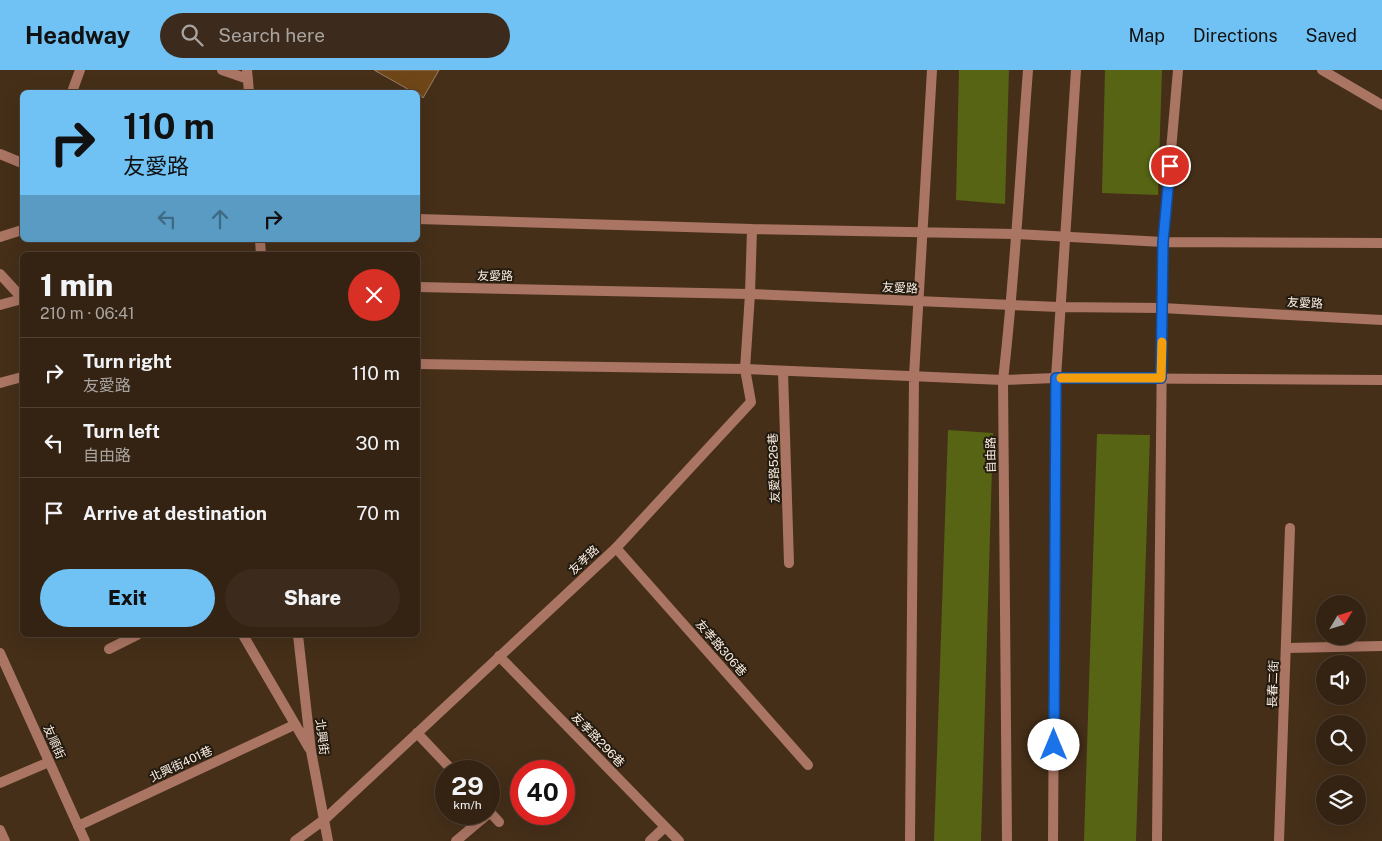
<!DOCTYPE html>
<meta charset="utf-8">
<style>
body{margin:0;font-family:"Public Sans","Noto Sans TC",sans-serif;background:#3c2b1c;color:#f1f3f6;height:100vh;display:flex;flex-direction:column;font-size:19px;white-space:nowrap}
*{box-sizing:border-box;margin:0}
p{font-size:16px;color:#a9a4a0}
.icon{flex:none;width:28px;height:28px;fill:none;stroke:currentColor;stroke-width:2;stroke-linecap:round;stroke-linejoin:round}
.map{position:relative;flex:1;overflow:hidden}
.panel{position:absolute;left:20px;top:182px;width:400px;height:385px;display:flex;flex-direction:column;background:#342313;border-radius:8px;box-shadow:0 5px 20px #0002,0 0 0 1px #4e4033}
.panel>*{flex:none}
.top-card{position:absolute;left:20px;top:20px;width:400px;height:152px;border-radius:8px;box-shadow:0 5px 20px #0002,0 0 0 1px #4e4033;background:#70c2f4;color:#111;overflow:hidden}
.needle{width:32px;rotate:52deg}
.tools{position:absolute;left:1316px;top:525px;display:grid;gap:10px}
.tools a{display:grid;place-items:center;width:50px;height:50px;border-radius:50%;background:#342313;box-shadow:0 5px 20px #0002,0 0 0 1px #4e4033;font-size:25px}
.speed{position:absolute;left:435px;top:690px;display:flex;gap:10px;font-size:25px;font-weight:700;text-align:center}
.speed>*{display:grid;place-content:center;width:65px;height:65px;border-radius:50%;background:#342313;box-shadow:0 5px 20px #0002,0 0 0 1px #4e4033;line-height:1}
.speed small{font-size:12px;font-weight:400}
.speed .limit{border:8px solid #d22;background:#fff;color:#111}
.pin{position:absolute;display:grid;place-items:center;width:42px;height:42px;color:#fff;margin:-21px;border:2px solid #fff;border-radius:50%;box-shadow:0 1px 5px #0007}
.me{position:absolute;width:55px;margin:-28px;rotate:0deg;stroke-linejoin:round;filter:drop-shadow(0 0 4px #0008)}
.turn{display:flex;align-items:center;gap:18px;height:105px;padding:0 20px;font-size:22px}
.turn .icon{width:65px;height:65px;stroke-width:2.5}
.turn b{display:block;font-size:35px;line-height:42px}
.lanes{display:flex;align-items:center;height:48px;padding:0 20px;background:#0003;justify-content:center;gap:25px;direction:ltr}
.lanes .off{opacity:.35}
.round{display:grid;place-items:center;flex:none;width:52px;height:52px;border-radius:26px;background:#3c2b1c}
.overview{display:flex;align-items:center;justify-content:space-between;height:85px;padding:0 20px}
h1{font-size:30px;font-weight:800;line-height:38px}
.cta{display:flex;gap:10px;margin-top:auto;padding:10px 20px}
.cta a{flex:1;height:58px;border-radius:30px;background:#70c2f4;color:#111;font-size:20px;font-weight:800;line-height:58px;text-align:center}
.cta a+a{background:#3c2b1c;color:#f1f3f6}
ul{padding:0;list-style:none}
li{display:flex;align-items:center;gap:15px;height:70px;padding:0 20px;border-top:1px solid #4e4033}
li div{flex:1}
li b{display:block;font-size:19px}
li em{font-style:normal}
header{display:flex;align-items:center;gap:30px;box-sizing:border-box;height:70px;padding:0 25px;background:#70c2f4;color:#111}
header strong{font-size:24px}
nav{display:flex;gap:28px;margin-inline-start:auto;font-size:18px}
.search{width:350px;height:45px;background:#3c2b1c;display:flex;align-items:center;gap:12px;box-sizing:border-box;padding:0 18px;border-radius:28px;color:#a9a4a0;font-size:19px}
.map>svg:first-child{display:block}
.green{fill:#576414}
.building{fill:#6f4617;stroke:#987e66}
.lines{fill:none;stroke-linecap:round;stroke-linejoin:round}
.service{stroke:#ab7563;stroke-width:10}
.minor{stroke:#ab7563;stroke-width:10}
.tertiary{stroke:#ab7563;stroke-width:10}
.route-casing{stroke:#114b97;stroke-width:12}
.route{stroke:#1a73e8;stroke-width:9}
.slow{stroke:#f59e0b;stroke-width:9}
.labels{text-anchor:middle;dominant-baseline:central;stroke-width:4;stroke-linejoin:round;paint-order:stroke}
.street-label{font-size:12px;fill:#fceee1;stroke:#231a10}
</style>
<header>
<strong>Headway</strong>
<div class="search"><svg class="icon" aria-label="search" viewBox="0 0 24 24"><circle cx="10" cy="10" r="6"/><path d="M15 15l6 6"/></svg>Search here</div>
<nav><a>Map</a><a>Directions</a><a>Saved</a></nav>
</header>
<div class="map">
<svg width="1382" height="771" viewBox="0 0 1382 771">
<rect width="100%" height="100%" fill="#452f19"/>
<path class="green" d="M959 0H1009L1005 134 956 130Z
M1105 0H1162L1158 125 1102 123Z
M948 360 993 363 981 771H934Z
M1097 364 1150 365 1136 771H1084Z"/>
<path class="building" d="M374 0H439L423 28 418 22H413Z"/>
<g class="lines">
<path class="service" d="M783 302 789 493
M616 478 808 695
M1287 578 1382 576
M109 579 137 565
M499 586 679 771
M417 663 453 701
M0 713 49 692
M489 741 499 752
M78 756 294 655
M0 760 5 771
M456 771 488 744
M650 771 665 757
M1279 771 1290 458"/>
<path class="minor" d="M222 0 248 9
M247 0 249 22
M1322 0 1382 35
M72 22 80 0
M0 84 22 93
M418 149 752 159 1015 164 1163 172 1382 173
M0 167 22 160
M260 170 261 185
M0 204 22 228
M418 294 745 299 1003 310 1056 308 1382 310
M0 313 22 307
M243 565 309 678
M298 565 311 681 328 771
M0 583 85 771
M295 771 325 749 616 478 751 332 745 299 750 224 752 159
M910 771 914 306 932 0
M1157 771 1163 172 1178 0"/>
<path class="tertiary" d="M418 217 750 224 1059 237 1162 238 1382 250
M0 235 22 229
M1007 771 1003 310C1015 207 1020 103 1028 0
M1053 771 1056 308 1076 0"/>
</g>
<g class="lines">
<defs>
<path id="route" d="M1054 675 1056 308H1161L1163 172 1170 96"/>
</defs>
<use href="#route" class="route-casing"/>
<use href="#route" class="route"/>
<path class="slow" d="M1061 308H1161L1162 272"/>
</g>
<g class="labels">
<g class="street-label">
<text transform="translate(495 206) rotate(1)">友愛路</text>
<text transform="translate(900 218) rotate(2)">友愛路</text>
<text transform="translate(1305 233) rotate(3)">友愛路</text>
<text transform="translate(991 385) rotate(-91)">自由路</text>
<text transform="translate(774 398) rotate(-92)">友愛路526巷</text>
<text transform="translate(584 490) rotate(-43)">友孝路</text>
<text transform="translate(721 578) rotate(49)">友孝路306巷</text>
<text transform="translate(1273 614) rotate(-88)">長春二街</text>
<text transform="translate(322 667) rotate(83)">北興街</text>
<text transform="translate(598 670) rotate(46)">友孝路296巷</text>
<text transform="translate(54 672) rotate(66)">友順街</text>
<text transform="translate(181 694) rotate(-25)">北興街401巷</text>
</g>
</g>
</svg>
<div class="tools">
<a><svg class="needle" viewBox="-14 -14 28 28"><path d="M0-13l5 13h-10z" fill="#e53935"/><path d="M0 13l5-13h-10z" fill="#a9a4a0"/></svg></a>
<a><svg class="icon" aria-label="sound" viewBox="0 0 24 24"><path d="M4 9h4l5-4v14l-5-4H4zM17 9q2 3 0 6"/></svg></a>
<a><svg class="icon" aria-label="search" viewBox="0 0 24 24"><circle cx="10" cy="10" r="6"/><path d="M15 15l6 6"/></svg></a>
<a><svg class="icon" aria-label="layers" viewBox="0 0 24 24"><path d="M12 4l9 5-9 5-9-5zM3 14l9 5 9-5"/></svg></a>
</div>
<div class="speed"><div>29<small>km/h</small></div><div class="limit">40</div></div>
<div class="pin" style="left:1170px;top:96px;background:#d93025"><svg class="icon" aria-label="arrive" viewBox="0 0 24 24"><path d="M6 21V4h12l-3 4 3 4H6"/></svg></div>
<svg class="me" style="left:1054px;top:675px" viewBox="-20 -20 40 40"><circle r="19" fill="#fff"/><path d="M0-13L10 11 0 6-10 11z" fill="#1a73e8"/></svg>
<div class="top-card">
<div class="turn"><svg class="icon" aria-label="right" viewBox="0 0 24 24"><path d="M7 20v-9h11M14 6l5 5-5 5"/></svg><div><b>110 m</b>友愛路</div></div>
<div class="lanes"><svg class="icon off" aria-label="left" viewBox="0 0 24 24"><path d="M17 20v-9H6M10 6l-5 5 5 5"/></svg><svg class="icon off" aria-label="ahead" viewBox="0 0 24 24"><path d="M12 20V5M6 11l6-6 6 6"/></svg><svg class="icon" aria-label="right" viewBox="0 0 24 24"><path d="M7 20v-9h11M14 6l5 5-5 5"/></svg></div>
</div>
<section class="panel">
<div class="overview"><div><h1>1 min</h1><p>210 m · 06:41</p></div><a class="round" style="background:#d93025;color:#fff"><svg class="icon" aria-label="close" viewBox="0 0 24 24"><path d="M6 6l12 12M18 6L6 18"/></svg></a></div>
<ul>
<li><svg class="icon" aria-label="right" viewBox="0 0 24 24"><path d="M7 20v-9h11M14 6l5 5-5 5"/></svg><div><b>Turn right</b><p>友愛路</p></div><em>110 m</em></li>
<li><svg class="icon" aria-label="left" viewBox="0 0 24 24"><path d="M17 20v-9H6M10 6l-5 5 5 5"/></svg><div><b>Turn left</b><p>自由路</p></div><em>30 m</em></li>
<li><svg class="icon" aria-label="arrive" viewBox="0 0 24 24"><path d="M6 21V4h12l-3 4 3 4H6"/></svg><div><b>Arrive at destination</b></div><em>70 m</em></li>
</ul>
<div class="cta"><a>Exit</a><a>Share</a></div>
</section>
</div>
